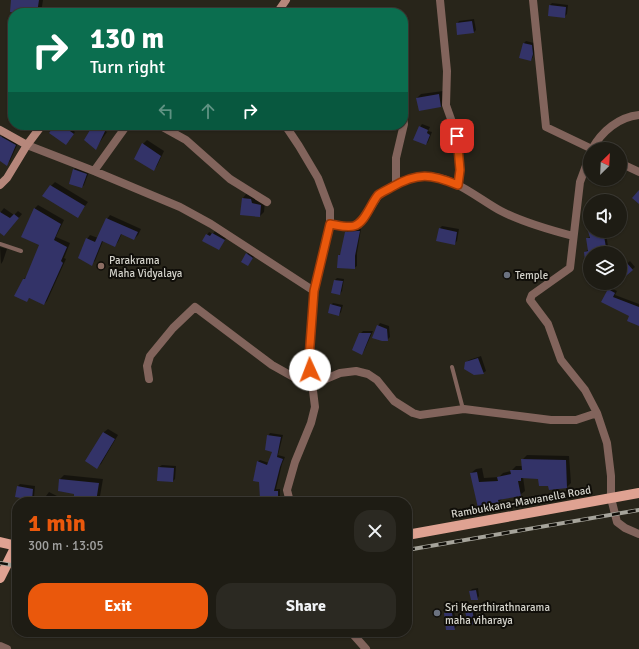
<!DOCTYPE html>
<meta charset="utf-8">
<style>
body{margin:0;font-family:Signika,sans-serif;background:#2b2922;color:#f1f3f6;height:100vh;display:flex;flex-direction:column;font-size:15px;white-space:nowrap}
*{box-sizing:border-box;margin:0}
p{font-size:13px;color:#a1a1a0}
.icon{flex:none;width:22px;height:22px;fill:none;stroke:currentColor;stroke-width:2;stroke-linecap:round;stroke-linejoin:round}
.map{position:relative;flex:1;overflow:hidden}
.sheet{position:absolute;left:12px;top:497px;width:400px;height:140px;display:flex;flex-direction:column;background:#1e1c14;border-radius:16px;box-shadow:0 1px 3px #0004,0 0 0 1px #3c3a34}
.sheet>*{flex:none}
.hud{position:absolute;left:8px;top:8px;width:400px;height:122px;border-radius:16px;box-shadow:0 1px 3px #0004,0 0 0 1px #3c3a34;background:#0b6e4f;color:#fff;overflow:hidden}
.needle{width:26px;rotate:24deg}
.fabs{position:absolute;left:583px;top:142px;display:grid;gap:8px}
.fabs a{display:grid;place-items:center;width:44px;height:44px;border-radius:50%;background:#1e1c14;box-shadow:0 1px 3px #0004,0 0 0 1px #3c3a34;font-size:20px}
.pin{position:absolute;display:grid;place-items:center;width:34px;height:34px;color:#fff;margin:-17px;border-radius:8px;box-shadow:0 2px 6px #0006}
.me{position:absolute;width:44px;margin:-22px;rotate:358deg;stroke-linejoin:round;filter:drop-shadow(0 0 3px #0008)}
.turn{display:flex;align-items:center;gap:14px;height:84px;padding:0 16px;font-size:18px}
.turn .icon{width:52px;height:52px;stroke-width:2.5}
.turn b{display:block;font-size:28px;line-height:34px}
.lanes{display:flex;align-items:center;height:38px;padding:0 16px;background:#0003;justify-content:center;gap:20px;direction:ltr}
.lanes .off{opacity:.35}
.round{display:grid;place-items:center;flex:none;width:42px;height:42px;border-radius:16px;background:#2b2922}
.overview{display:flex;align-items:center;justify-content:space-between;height:68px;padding:0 16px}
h1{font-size:24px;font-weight:700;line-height:30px;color:#ea580c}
.primary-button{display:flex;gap:8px;margin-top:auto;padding:8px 16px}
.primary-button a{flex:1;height:46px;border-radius:16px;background:#ea580c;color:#fff;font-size:16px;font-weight:700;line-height:46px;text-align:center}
.primary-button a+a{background:#2b2922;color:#f1f3f6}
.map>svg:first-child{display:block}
.shadow{fill:#0007}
.building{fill:#333368}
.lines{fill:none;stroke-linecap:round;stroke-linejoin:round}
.lane{stroke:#82645c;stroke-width:4}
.street{stroke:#82645c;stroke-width:8}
.secondary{stroke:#b6877b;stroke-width:8}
.primary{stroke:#dfa292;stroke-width:10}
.rail-casing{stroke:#a6a49b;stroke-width:4}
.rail{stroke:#100e09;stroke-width:2.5;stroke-dasharray:8;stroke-linecap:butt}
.route-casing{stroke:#983908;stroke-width:10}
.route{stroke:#ea580c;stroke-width:7}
.education-dot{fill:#8d6e63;stroke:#100e09;stroke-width:1.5}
.worship-dot{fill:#6b7280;stroke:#100e09;stroke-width:1.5}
.labels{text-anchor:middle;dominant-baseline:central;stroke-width:4;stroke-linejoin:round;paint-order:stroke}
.poi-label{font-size:11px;fill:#d4d3cb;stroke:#100e09;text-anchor:start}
.street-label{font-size:11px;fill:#d4d3cb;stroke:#100e09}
</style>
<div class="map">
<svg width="639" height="649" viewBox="0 0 639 649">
<rect width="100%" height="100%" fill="#28251a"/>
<path class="shadow" d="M12 0H43L41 13H19L11 11Z
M552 3 568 5 567 14 564 17 550 5Z
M58 7 76 11 80 7 88 8 86 13H54Z
M474 19 476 30 473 33 457 24 459 21Z
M526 41 534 43 535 51 533 57 531 60 524 43Z
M443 91 444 103 441 107 417 98 421 94Z
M422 124 430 127 428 131 432 132 428 142 426 144 420 127Z
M56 125H67L75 132 69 141Z
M94 125H109L105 131 107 132 95 149Z
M5 133 19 141 10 161 7 164 0 160V139Z
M147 140 164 151 157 166 153 170 143 144Z
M77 167 89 172 84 185 82 187 70 183 74 169Z
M55 182 88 202 77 217 51 186Z
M246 194 255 195 265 201 264 212 260 216 243 198Z
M38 205 64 220 56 237 70 243 64 258 66 259 47 301 44 304 29 298 27 300 24 279 27 276 41 245 22 237 35 208Z
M4 208 14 215 18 211 22 214 8 231 0 232V213Z
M110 215 141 229 138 235 134 239 122 233 118 242 114 246 103 241 95 261 91 264 87 239 90 235 98 238 107 219Z
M590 217V231H602L603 234H606L608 246H612L613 251 611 253H590V257L585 252 589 249 587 239 590 236 588 220Z
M442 226 459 229 457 241 454 244 440 228Z
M361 229 357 253V266L354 268 339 255 342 253 346 233 348 230Z
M215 231 226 238 219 249 203 241 209 232 213 234Z
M0 247 7 249 3 261 1 264Z
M249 252 255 255 248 265 247 254Z
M630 261 635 267 621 279 620 270Z
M337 278 344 279 342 291 340 294 335 280Z
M611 288 617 291 615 295 639 304V324L631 315 603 302Z
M333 303 343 305 341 312 339 315 331 305Z
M380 323 389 326 390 337 387 340 378 326Z
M363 331H373L364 351 362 353 360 334Z
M481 356 486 371 483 373 466 363 469 360Z
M108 429 118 435 101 464 97 467 87 460 104 432Z
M270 433 283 435 278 455 285 457 282 464 276 489H280V498L277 500 260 482 254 480 257 462 260 460 269 463 273 451 268 436Z
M527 455 569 456 571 483 567 487 549 485 539 478 523 477 525 491 520 495 503 498 498 503H490L485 507H478L471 473 476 469 482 468 484 478 499 477 503 473 511 471 516 466H523L522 460Z
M162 465 176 466 175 479 173 481 158 480 159 467Z
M64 475 103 479 99 502H89L75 493 59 491 60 479Z
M20 484 35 486 34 497 31 499 18 486Z
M49 492 61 498 60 500 72 502H43L46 496Z
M239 498 253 499V502H235Z
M478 588 479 596 477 599 470 591 472 589Z
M475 608 477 621 475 623 466 611 468 609Z
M447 611H454L457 626 454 629 445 613Z"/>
<path class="building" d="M11 0H39L37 13 10 12Z
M549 5 566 7 565 18 548 16Z
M472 21 474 33 457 35 456 23Z
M523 43 532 45 533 54 531 61 519 58Z
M439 94 441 107 419 111 416 98Z
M55 125H62L74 134 66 145 49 133Z
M93 125H108L96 150 84 140Z
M419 126 428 130 427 133 430 135 426 145 413 140Z
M0 136 16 145 7 166 0 161Z
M142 143 161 156 154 171 134 159Z
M73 169 87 174 82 188 69 184Z
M50 185 85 206 78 218 42 196Z
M639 190V204L632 198Z
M242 198 251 199 252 203 261 205 260 217 240 215Z
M34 208 61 224 54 240 67 247 61 261 63 263 44 305 29 298 27 302 14 296 23 279H25L39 245 21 237Z
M0 212 10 218 14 214 19 218 4 236 0 233Z
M106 218 138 232 134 240 121 234 115 247 102 241 92 266 78 258 86 238 95 242Z
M439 228 457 232 455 245 436 241Z
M357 231H360L355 256V269L337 268 338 255H340L345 232Z
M588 231H600L601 236H604L607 253H590V269H586L584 252 588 251 586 238H590Z
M212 233 225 240 219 250 202 241 206 234 210 236Z
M246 253 253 258 248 266 241 262Z
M627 263 633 270 620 281V269Z
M334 280 343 281 340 295 331 293Z
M608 289 615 293 613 297 639 307V326L627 321 629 316 601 302Z
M330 304 341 307 339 316 328 313Z
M377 325 387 329 388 341H382L372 338Z
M359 333H371L362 355 352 350Z
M478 358 484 374 474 375 464 369 465 362Z
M103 432 115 439 97 469 85 461Z
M267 435 281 437 277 457 283 459 280 467 274 491H278V502L260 499 259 482 253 481 257 461 267 465 272 452 265 450Z
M521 459 566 460 567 488 549 490 548 486H539L538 479 521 478V481H518L521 496 498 500 499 504H485V508H478L470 473 477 472 479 482 498 481 497 477 511 474 510 470H522Z
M158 467 174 468 173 482 157 481Z
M59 479 99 483 96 502H87L74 499V494L58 491Z
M17 486 33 489 32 500 15 497Z
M476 590 478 600H471L469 591Z
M472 609 475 624 468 625 465 611Z
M444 613H452L455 630H446Z"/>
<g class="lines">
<path class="lane" d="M0 244 21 251
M452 367 463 409"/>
<path class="street" d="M440 0 447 71 446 105 457 136 460 170 458 185
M533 0 546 127 592 149
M159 125 186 140 230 179 267 202
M285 125 299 146 318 178 330 210V224L314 291 309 358 315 407 311 423 295 462 287 490 290 502
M27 145 94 171 180 207 211 224 314 291
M592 149C602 131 619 117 639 115
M590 155 580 182 570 268 532 295 530 300 548 324 561 360 585 390 597 413 607 443 611 476V498L617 522 625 528 639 534
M620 163 639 172
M94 171 127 125
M396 185V158L404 124 403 117
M330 224C337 225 346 228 354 226 364 223 372 204 378 196 385 188 414 176 425 176 454 176 477 198 501 211 522 222 550 230 573 236
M149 379 147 366 150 356 173 328 195 307 272 365 297 379 311 381H321L340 373 356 371 368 374 377 380 394 401 413 413 420 415 464 409 551 420H576L597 413
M351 632 366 649
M0 646 7 649"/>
<path class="secondary" d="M277 13 286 0
M0 130 27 145
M0 185 7 178 27 145 42 125"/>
<path class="primary" d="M407 535 639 493
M0 542 17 546
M0 578 16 546"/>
<defs>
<path id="rail" d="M407 550 639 510
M0 563 17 566"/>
</defs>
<use href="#rail" class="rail-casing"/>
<use href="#rail" class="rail"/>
</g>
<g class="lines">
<defs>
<path id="route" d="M310 370 309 358 314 291 330 224C337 225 347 228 354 226 365 223 371 203 378 195 382 192 387 190 392 187 418 172 431 174 458 185L460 170 457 136"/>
</defs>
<use href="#route" class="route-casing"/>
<use href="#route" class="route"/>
</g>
<circle class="education-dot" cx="101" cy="266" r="4"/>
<g class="worship-dot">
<circle cx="507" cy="275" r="4"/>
<circle cx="437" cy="613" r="4"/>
</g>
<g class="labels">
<g class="poi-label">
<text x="109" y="260">Parakrama<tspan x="109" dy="13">Maha Vidyalaya</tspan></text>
<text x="515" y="275">Temple</text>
<text x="445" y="607">Sri Keerthirathnarama<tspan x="445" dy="13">maha viharaya</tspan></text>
</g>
<g class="street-label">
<text transform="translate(521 502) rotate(-10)">Rambukkana-Mawanella Road</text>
</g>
</g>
</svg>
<div class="fabs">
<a><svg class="needle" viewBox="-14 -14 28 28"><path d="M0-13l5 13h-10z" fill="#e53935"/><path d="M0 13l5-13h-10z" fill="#a1a1a0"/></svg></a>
<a><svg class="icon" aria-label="sound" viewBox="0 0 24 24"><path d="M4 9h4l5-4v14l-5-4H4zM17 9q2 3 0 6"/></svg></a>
<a><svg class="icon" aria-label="layers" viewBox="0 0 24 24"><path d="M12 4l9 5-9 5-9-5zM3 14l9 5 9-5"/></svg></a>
</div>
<div class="pin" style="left:457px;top:136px;background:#d93025"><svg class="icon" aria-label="arrive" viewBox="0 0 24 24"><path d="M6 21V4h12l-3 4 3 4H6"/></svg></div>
<svg class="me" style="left:310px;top:370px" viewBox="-20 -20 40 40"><circle r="19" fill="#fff"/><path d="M0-13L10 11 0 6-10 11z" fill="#ea580c"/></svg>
<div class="hud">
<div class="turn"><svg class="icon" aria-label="right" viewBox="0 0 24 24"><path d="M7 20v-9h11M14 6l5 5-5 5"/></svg><div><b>130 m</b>Turn right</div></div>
<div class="lanes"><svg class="icon off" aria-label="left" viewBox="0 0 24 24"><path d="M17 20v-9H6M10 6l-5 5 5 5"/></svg><svg class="icon off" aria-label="ahead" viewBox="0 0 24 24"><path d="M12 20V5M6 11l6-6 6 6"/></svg><svg class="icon" aria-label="right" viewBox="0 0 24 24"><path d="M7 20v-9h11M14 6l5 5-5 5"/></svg></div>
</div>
<section class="sheet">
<div class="overview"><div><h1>1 min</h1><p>300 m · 13:05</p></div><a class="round"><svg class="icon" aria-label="close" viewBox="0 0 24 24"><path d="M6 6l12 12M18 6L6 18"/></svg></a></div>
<div class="primary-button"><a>Exit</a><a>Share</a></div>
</section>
</div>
